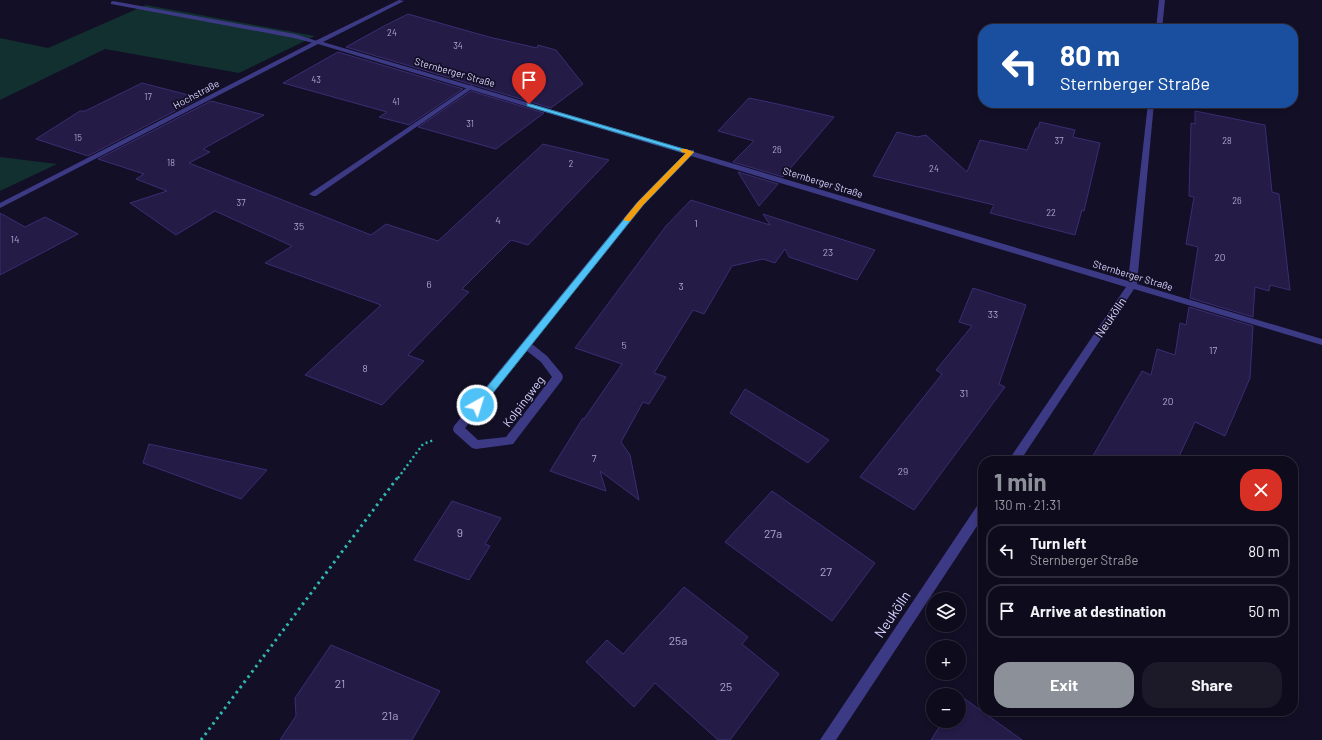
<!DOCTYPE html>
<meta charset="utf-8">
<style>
body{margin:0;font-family:Barlow,sans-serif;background:#1c1929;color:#f1f3f6;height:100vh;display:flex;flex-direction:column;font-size:15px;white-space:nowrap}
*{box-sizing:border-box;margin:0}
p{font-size:13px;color:#9b9ba3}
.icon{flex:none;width:22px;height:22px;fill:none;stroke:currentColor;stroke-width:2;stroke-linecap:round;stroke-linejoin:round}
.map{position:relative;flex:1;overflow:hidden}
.details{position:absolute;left:978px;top:456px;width:320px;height:260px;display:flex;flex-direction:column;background:#0e0b1c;border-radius:16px;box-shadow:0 2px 6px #0003,0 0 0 1px #2e2b3b}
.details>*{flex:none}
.hud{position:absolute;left:978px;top:24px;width:320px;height:84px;border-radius:16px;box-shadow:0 2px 6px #0003,0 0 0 1px #2e2b3b;background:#1a4fa0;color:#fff;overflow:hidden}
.controls{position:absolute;left:926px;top:592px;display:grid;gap:8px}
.controls a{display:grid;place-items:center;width:40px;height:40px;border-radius:50%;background:#0e0b1c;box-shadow:0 2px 6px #0003,0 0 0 1px #2e2b3b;font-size:20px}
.pin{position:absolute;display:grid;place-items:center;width:34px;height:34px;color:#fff;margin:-41px -17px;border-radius:50% 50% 50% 0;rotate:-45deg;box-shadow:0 0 4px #0007}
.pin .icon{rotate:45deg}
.me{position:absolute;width:44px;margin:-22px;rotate:39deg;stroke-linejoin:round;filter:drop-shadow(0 0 3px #0008)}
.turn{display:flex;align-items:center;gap:14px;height:84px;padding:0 16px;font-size:18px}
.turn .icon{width:52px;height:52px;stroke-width:2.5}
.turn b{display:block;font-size:28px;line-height:34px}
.round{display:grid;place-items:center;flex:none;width:42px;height:42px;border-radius:16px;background:#1c1929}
.head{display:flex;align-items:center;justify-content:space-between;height:68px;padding:0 16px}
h1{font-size:24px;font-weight:700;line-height:30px;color:#8c9099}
.action{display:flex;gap:8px;margin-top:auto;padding:8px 16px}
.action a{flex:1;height:46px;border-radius:16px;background:#8c9099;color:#fff;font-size:16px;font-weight:700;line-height:46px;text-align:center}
.action a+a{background:#1c1929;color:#f1f3f6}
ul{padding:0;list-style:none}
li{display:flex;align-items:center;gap:12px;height:54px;margin:0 8px 6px;padding:0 8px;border:2px solid #2e2b3b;border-radius:16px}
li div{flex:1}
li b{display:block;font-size:15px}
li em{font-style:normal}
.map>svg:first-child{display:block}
.green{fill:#12302f}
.building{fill:#241b47;stroke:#3b2d73}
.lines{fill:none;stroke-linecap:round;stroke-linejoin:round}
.path-far1{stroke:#2fb8b0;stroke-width:2.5;stroke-dasharray:2 3;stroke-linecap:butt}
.path{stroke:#2fb8b0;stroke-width:3;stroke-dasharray:2.5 4;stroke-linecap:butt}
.service{fill:#3d3a85;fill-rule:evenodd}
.minor{fill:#3d3a85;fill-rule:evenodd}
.route{fill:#4fc3f7;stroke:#337fa1}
.slow{fill:#f59e0b}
.labels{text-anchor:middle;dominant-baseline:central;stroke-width:3.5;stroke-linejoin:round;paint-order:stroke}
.far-number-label{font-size:9px;fill:#aca6d1}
.far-street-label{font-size:10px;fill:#d9d4ff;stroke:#130f26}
.number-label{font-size:10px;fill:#aca6d1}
.street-label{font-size:12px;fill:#d9d4ff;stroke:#130f26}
.near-number-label{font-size:12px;fill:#aca6d1}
.near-street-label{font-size:14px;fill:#d9d4ff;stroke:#130f26}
</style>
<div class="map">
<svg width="1322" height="740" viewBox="0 0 1322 740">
<rect width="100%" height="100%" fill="#130f26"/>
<path class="green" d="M146 5 315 36 239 73 105 49 0 100V38L48 48Z
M0 157 57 164 0 191Z"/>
<path class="building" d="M408 14 489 37 537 48 538 45 556 50 583 84 551 108 346 47 384 26Z
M338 52 463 89 409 125 379 117 387 112 283 83Z
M142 83 200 98 88 156 36 139 80 111H85Z
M471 91 544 113 496 149 418 127Z
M749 98 773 103 834 117 783 177 733 162 754 141 718 131Z
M211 101 264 115 203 149 210 152 189 163 371 235 386 224 438 241 543 144 609 160 528 245 511 240 462 289 469 292 408 355 424 361 382 405 305 375 381 305 265 263 292 246 215 211 176 235 130 203 167 191 136 179 144 174 98 159Z
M1195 111 1265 125 1272 192 1279 194 1290 290 1270 285 1269 291 1255 287 1253 317 1190 298 1198 247 1186 244 1194 197 1189 196 1191 123 1195 124Z
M1040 122 1075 130 1073 137 1100 143 1084 211 1082 210 1075 235 990 213 994 205 873 176 897 132 917 137 926 135 967 172 980 140 1027 150 1036 128H1038Z
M738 172 778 184 759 206Z
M691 200 770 225 763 214 875 250 857 280 789 257 785 249 775 263 763 259 732 266 704 314 693 310 654 373 666 377 649 404 643 402 621 442 630 455 639 500 600 471 606 491 550 471 583 418 584 419 622 364 575 348 666 226Z
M0 213 25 227 45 217 78 234 0 275Z
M973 288 1026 305 999 384 1005 387 914 510 860 477 942 374 936 370 972 326 959 322Z
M1189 307 1253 326 1250 378 1225 436 1195 422 1177 461H1090L1142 371 1151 375 1157 349 1175 355 1180 323 1186 325Z
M745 389 829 440 808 463 730 413Z
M149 444 267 470 241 499 143 463Z
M772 491 875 563 832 621 725 542Z
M452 501 501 518 485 544 490 546 469 580 414 560Z
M684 587 748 637 742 644 779 674 730 740H718L655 683 634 707 586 662 607 640 623 654Z
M331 645 440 691 412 740H280L296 716 295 698Z
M958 694 1022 740H931L943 721H959Z"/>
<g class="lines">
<path class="path-far1" d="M398 478 423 444 434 440"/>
<path class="path" d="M201 740 398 477"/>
<path class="service" d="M113 1 295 34 320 42 317 44 294 38 111 4V2Z
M471 85 474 87 473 88 316 196H313L309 194Z"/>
<path class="minor" d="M399 0 404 1 323 42 688 150H694V152L1128 281 1148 103H1154L1137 284 1322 339V345L1134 289 1020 461H1008L1126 287 691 156 643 206 532 344 547 356 562 374 563 377 562 380 513 444 476 449 472 448 454 432 453 429 454 426 637 202 685 154 318 44 0 208V203L315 41ZM527 351 541 362 552 377 506 437 478 440 465 428Z
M1159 0H1165L1162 29H1156Z
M983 502V517L836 740H820L979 503Z"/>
</g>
<path class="route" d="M527 103 694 152 643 205 481 408H474L472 405 474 403 638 202 686 153 527 106Z"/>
<path class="slow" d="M681 149H686L694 152 643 205 630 221H625L624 219 638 202 686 153 681 152Z"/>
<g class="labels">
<g class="far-number-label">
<text x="392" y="32">24</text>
<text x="458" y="45">34</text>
<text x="316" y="79">43</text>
<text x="148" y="96">17</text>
<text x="396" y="101">41</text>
<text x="470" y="123">31</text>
<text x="78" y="137">15</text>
<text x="1059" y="140">37</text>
<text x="1227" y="140">28</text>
<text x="777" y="149">26</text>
<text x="171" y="162">18</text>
<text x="571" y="163">2</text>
<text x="934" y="168">24</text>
<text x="1237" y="200">26</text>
<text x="241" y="202">37</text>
<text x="1051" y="212">22</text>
</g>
<g class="far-street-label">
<text transform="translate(455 72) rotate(16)">Sternberger Straße</text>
<text transform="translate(196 94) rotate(-28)">Hochstraße</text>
<text transform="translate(823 182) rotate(17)">Sternberger Straße</text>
<text transform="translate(1133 275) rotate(17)">Sternberger Straße</text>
</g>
<g class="number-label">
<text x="498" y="220">4</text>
<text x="696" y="223">1</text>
<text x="299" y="226">35</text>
<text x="15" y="239">14</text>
<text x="828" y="252">23</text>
<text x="1220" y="257">20</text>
<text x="429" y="284">6</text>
<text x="681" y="286">3</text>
<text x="993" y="314">33</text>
<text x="624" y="345">5</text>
<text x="1213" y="350">17</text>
<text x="365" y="368">8</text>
<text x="964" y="393">31</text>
<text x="1168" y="401">20</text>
<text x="594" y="458">7</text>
<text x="903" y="471">29</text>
</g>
<g class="street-label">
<text transform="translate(1110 317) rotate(-56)">Neukölln</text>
<text transform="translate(523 401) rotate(-53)">Kolpingweg</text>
</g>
<g class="near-number-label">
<text x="460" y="532">9</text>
<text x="773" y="533">27a</text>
<text x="826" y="571">27</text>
<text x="678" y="640">25a</text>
<text x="340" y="683">21</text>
<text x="726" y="686">25</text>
<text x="390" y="715">21a</text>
</g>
<g class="near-street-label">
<text transform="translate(892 614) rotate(-56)">Neukölln</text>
</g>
</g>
</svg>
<div class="controls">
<a><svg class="icon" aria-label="layers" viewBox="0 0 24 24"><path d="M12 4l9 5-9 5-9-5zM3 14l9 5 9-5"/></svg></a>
<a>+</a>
<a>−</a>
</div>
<div class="pin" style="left:529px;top:104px;background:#d93025"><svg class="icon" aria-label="arrive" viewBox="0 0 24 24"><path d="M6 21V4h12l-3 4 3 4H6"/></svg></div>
<svg class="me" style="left:477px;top:405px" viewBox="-20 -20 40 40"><circle r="17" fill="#4fc3f7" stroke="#fff" stroke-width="3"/><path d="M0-11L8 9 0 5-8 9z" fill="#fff"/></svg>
<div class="hud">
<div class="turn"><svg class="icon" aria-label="left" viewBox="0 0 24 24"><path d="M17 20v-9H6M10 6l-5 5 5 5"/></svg><div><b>80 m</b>Sternberger Straße</div></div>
</div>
<section class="details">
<div class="head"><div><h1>1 min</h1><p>130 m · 21:31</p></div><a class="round" style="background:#d93025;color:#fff"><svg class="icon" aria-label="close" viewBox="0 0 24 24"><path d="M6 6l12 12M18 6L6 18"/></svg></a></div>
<ul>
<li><svg class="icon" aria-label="left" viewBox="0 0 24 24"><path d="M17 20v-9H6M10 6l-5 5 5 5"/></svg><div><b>Turn left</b><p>Sternberger Straße</p></div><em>80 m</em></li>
<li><svg class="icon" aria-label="arrive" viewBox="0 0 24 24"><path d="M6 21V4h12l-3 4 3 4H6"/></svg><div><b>Arrive at destination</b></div><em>50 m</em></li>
</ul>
<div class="action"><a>Exit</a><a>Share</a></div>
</section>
</div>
